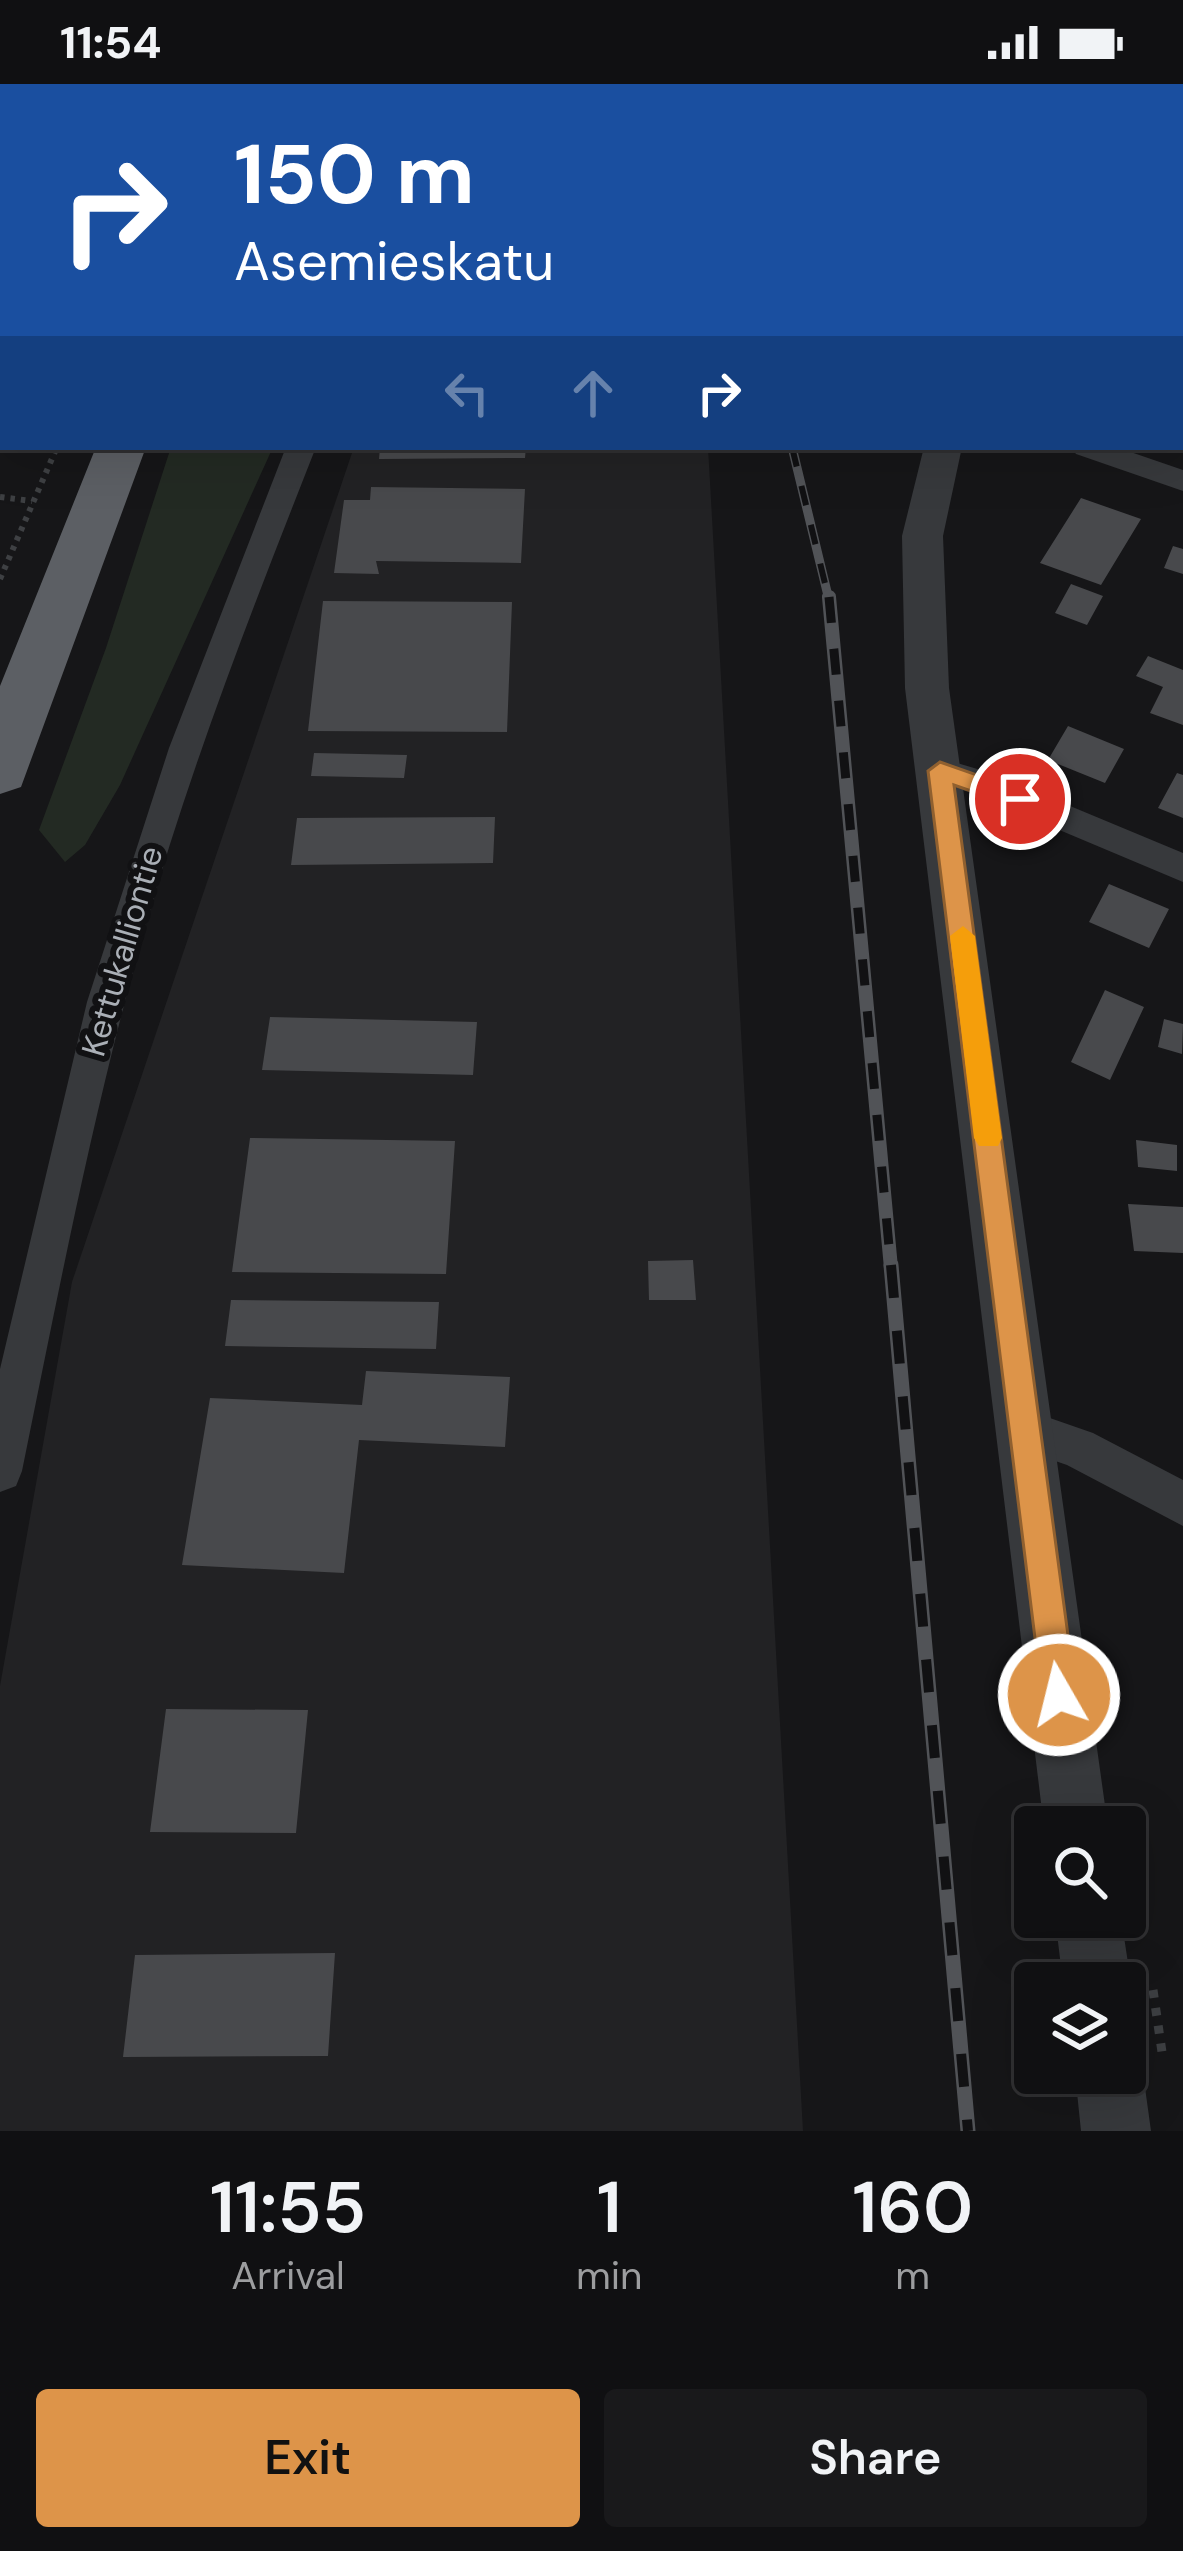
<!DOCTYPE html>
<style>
body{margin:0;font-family:"DM Sans",sans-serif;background:#19191b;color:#f1f3f6;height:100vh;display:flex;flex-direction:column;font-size:45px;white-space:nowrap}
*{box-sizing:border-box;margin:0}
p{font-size:39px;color:#9c9d9f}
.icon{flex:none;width:66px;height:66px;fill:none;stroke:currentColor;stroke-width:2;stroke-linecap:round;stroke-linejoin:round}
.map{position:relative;height:2047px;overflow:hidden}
.details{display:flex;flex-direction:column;background:#101012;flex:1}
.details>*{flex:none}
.banner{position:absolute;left:0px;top:0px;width:1185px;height:366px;box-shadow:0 12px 48px #0002,0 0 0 3px #303032;background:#1a4fa0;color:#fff;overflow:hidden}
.controls{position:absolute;left:1014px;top:1722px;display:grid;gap:24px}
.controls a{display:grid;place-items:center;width:132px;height:132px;border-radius:12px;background:#101012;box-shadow:0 12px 48px #0002,0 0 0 3px #303032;font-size:60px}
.pin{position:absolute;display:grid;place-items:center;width:102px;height:102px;color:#fff;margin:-51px;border:6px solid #fff;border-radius:50%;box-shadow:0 3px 12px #0007}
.me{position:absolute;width:132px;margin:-66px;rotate:352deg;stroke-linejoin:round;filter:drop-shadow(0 0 9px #0008)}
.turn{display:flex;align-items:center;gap:42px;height:252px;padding:0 36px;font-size:54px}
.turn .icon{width:156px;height:156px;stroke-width:2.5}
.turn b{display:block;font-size:84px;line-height:102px}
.lanes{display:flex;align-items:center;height:114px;padding:0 36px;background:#0003;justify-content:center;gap:60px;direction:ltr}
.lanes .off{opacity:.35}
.eta{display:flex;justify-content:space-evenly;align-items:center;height:204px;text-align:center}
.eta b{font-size:72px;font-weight:600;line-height:84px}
.primary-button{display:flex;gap:24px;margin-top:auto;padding:24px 36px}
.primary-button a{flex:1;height:138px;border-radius:12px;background:#dd9449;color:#111;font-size:48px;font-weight:600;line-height:138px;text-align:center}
.primary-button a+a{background:#19191b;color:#f1f3f6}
.status{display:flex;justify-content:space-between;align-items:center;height:84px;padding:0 60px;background:#101012;direction:ltr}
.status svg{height:33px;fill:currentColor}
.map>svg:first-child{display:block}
.built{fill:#222224}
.green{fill:#232a23}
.building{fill:#48494c}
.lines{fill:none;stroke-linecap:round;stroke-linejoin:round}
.path-far1{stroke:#3e4043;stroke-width:6;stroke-dasharray:4.5 6;stroke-linecap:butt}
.path{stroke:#3e4043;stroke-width:9;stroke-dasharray:8 10;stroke-linecap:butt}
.service{fill:#37393c;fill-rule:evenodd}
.minor{fill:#37393c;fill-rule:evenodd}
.tertiary{fill:#37393c;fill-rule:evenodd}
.trunk{fill:#5c5f64;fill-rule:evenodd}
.rail-far2-casing{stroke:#515357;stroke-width:9}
.rail-far1-casing{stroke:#515357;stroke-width:14}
.rail-casing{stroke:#515357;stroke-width:15}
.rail-far2{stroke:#111113;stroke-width:6;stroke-dasharray:20;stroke-linecap:butt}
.rail-far1{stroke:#111113;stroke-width:9;stroke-dasharray:26;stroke-linecap:butt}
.rail{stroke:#111113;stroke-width:10;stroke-dasharray:33;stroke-linecap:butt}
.route{fill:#dd9449;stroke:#90602f;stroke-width:3}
.slow{fill:#f59e0b}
.labels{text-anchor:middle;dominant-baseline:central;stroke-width:12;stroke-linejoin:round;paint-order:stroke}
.street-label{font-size:33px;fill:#aaafb6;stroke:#111113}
</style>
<div class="status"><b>11:54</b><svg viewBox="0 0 49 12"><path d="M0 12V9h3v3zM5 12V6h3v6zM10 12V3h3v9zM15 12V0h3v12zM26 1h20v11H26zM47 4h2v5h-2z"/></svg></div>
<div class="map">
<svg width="1183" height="2047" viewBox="0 0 1183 2047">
<rect width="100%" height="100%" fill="#161618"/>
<path class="built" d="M354 363H708L803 2047H0V1602L72 1198Z"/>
<path class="green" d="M171 363H273L120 701 85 761 65 778 39 746 106 564Z"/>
<path class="building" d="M380 363H526L525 374 379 375Z
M371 403 525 405 521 479 376 477 379 490 334 489 344 416H370Z
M1081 414 1141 435 1101 501 1040 479Z
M1173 462 1183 465V490L1164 484Z
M1071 500 1103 512 1087 541 1055 529Z
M323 517 512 518 507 648 308 647Z
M1148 572 1183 586V641L1150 629 1163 603 1136 592Z
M1068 642 1124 665 1105 699 1048 676Z
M314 669 407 671 404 694 311 692Z
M1177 689 1183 691V734L1158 724Z
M495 733 493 779 291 781 297 734Z
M1109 800 1169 825 1149 864 1089 838Z
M1105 906 1144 923 1110 996 1071 978Z
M270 933 477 938 473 991 262 986Z
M1164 935 1183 940 1182 970 1158 963Z
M250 1054 455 1057 446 1190 232 1188Z
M1136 1056 1177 1061V1087L1138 1083Z
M1128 1120 1183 1123V1169L1134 1167Z
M693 1176 696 1216H649L648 1177Z
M231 1216 439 1218 436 1265 225 1262Z
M366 1287 510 1293 505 1363 359 1356 344 1489 182 1481 210 1314 362 1321Z
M166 1625 308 1626 296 1749 150 1748Z
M335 1869 328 1972 123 1973 135 1871Z"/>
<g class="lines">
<path class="path-far1" d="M1034 0 1040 3
M0 129 3 125
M0 413 32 417
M0 495 57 363"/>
<path class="path" d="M1131 1745 1142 1826
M1153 1906 1162 1968"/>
<path class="service" d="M3 319V334L0 335V320Z"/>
<path class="minor" d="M0 34H3V50H0Z
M286 363H316C254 521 191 680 145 844 94 1023 59 1205 22 1387L16 1402 0 1408V1285L87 918 169 664Z
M1071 363H1116L1183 386V407L1076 370Z
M940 674 991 689 1183 769V798L969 708 928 696 923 687 928 678Z
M1024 1325 1093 1349 1183 1396V1442L1067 1381 1009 1361 1002 1346 1009 1331Z"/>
<path class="tertiary" d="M902 0H934L936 3H904Z
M924 363H962L943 452 949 604 1108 1743H1044L905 604 902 452Z
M1055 1833H1121L1131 1899 1125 1912V1899H1063Z
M1125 1961 1133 1965 1143 1989 1151 2047H1081L1075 1989H1125Z"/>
<path class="trunk" d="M302 0H344L300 3Z
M96 363H146L21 703 0 710V602Z"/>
<defs>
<path id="rail-far2" d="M792 363 829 516"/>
<path id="rail-far1" d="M829 513 891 1184"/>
<path id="rail" d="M891 1181 968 2047"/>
</defs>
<use href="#rail-far2" class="rail-far2-casing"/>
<use href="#rail-far1" class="rail-far1-casing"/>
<use href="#rail" class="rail-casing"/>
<use href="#rail-far2" class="rail-far2"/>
<use href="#rail-far1" class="rail-far1"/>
<use href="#rail" class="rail"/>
</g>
<path class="route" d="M940 678 1028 709 1032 715 1020 724 954 701 1076 1611 1071 1622 1059 1627 1047 1622 1042 1611 928 687Z"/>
<path class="slow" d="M963 842 975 852 1002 1054 998 1062H979L974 1054 950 852Z"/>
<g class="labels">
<g class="street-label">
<text transform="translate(122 867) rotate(-74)">Kettukalliontie</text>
</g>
</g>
</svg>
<div class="controls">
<a><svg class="icon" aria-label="search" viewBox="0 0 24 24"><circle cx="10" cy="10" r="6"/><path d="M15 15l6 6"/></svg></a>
<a><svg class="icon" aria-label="layers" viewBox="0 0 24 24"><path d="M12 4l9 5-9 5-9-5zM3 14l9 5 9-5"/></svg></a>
</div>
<div class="pin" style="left:1020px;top:715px;background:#d93025"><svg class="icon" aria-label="arrive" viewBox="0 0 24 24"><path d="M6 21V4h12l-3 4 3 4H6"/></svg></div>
<svg class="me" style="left:1059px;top:1611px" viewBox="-20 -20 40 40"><circle r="17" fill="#dd9449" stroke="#fff" stroke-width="3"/><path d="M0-11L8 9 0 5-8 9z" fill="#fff"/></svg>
<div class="banner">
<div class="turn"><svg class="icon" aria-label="right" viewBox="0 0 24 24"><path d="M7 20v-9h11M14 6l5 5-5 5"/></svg><div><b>150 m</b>Asemieskatu</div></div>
<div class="lanes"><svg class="icon off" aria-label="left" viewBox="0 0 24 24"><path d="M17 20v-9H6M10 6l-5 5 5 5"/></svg><svg class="icon off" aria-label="ahead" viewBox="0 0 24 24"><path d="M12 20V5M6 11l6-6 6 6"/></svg><svg class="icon" aria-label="right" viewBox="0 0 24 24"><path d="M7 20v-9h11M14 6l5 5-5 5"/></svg></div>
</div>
</div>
<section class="details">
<div class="eta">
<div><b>11:55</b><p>Arrival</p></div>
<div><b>1</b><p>min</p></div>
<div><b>160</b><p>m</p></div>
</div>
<div class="primary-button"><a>Exit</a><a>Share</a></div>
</section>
